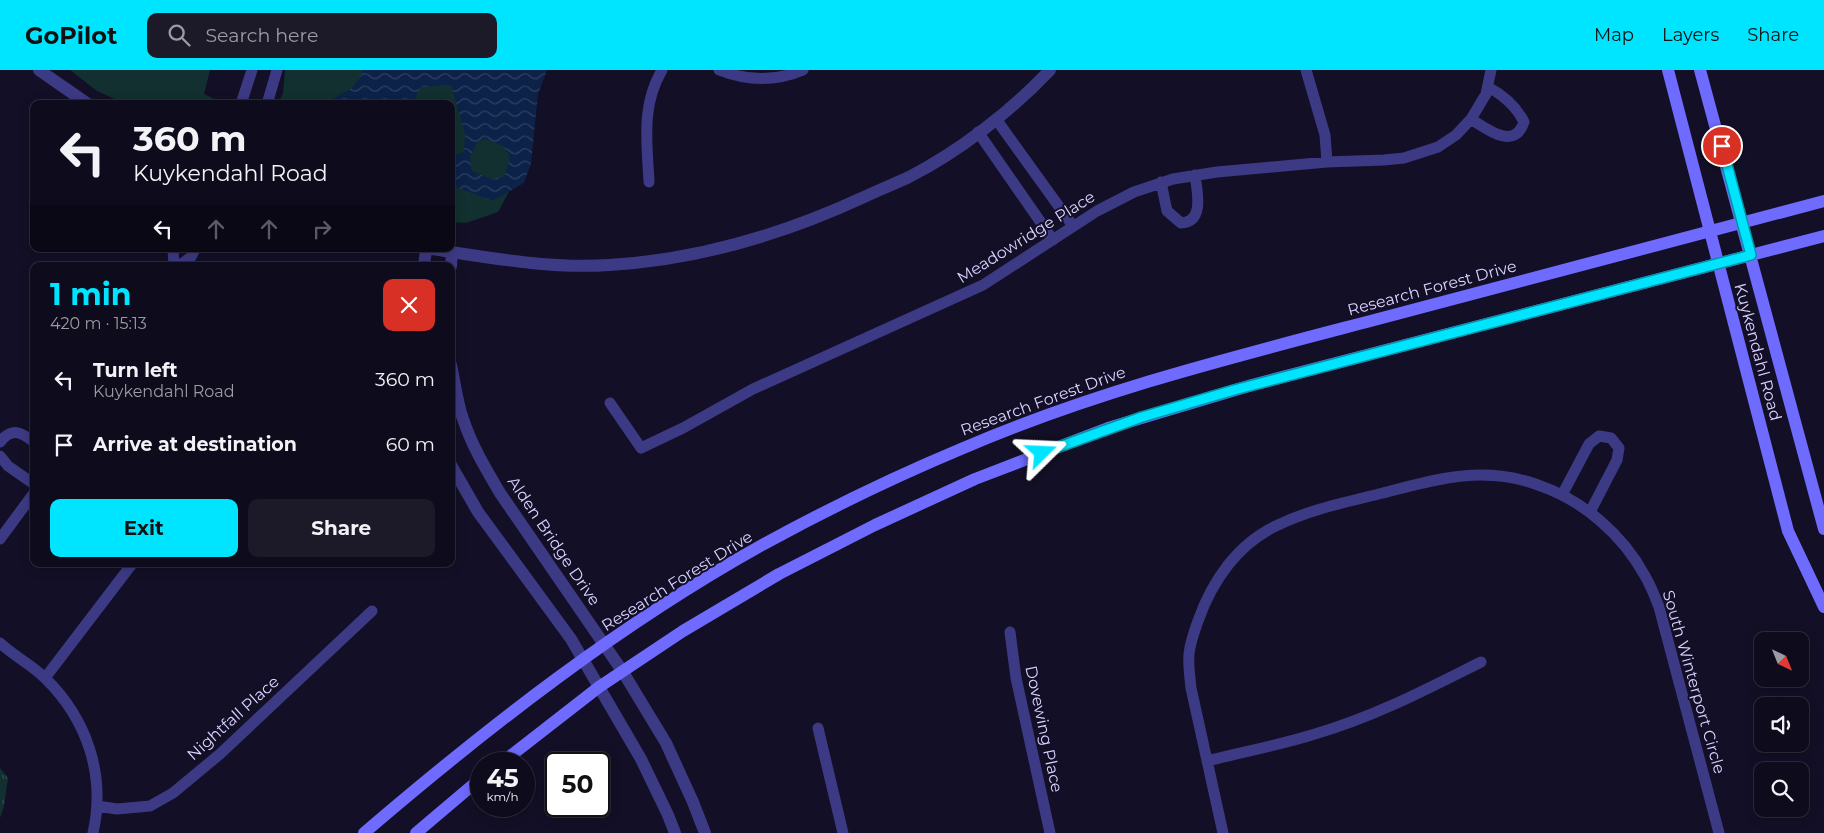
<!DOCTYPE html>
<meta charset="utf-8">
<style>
body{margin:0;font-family:Montserrat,sans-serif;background:#1c1929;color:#f1f3f6;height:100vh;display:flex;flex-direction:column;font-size:19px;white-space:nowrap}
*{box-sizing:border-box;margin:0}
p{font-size:16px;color:#9b9ba3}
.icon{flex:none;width:28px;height:28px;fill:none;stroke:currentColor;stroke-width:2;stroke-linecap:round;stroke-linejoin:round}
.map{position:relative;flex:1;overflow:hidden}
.details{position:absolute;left:30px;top:192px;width:425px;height:305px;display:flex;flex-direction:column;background:#0e0b1c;border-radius:10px;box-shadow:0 2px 12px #0003,0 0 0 1px #2e2b3b}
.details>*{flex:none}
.guide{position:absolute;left:30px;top:30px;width:425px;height:152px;border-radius:10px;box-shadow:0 2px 12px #0003,0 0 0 1px #2e2b3b;background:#0e0b1c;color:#f1f3f6;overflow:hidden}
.needle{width:32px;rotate:137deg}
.fabs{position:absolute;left:1754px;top:562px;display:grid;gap:10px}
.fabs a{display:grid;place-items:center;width:55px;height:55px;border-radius:10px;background:#0e0b1c;box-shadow:0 2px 12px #0003,0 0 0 1px #2e2b3b;font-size:25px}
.speed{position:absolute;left:470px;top:682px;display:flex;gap:10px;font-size:25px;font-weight:700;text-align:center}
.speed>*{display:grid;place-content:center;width:65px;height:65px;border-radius:50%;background:#0e0b1c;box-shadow:0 2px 12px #0003,0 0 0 1px #2e2b3b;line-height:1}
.speed small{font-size:12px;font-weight:400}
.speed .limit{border:2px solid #111;border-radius:8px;background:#fff;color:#111}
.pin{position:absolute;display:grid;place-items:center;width:42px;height:42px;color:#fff;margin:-21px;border:2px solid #fff;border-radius:50%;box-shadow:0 1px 5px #0007}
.me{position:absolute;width:55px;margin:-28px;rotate:69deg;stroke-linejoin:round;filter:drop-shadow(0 0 4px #0008)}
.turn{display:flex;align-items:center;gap:18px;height:105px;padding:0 20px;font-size:22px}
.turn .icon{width:65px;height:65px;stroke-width:2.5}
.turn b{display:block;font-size:35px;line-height:42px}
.lanes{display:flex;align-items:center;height:48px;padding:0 20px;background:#0003;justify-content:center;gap:25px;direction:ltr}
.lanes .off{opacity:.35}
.round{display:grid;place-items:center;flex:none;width:52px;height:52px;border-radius:10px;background:#1c1929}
.head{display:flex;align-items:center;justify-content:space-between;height:85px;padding:0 20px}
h1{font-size:30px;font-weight:700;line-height:38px;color:#00e5ff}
.button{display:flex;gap:10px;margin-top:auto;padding:10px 20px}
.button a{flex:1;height:58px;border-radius:10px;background:#00e5ff;color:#111;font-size:20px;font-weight:700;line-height:58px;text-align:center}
.button a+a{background:#1c1929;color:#f1f3f6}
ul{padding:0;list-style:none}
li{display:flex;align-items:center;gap:15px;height:65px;padding:0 20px}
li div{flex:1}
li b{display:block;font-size:19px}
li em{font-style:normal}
header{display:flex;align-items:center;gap:30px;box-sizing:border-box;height:70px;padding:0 25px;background:#00e5ff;color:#111}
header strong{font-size:24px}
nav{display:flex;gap:28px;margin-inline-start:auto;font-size:18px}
.search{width:350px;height:45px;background:#1c1929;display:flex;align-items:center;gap:12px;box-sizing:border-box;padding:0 18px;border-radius:10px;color:#9b9ba3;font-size:19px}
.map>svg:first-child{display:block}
.green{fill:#12302f}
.park{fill:url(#park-tufts)}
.water{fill:url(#water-waves);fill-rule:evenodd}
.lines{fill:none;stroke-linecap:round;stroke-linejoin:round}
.minor{stroke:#3d3a85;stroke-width:11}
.tertiary{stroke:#3d3a85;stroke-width:12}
.secondary{stroke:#6f6bff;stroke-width:12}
.route-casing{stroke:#0095a6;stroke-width:12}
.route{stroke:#00e5ff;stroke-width:9}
.labels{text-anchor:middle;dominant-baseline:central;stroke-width:4;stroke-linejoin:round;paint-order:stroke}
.street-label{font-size:16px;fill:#d9d4ff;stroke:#130f26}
</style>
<header>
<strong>GoPilot</strong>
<div class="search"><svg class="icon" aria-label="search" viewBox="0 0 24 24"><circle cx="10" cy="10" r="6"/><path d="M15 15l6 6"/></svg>Search here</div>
<nav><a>Map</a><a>Layers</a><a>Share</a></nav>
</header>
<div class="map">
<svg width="1824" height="763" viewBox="0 0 1824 763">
<defs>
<pattern id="park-tufts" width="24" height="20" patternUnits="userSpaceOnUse" patternTransform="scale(1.25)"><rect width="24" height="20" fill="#12302f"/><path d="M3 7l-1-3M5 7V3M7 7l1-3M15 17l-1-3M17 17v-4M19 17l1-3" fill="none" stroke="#344d4e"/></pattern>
<pattern id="water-waves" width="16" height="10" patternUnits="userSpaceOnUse" patternTransform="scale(1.25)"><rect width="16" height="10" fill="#0c2248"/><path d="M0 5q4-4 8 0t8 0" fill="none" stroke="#2f4163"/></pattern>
</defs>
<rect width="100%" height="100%" fill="#130f26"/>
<path class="green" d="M70 0H210L204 24 224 34H126L97 21Z
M285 0H471L517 80 515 111 498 142 466 153 451 152V34H278L283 23Z"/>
<path class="park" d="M0 698 8 708 4 736 0 748Z"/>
<path class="water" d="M362 0H547L538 24 531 93 524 113 492 131 451 115V86L464 82 465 64 451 15 420 17 413 34H323L352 18 362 4ZM486 69 503 76 510 87 504 107 492 109 472 101 470 87 478 71Z"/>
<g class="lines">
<path class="minor" d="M719 0C747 11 775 12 803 0
M1306 0 1325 65 1327 92
M241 34 252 0
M267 34 277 0
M996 49 1073 156
M1471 49C1487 59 1514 81 1524 52 1516 36 1503 25 1488 17
M978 62 1053 170
M649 112C647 72 641 36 662 0
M1161 112 1167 141 1181 153C1205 152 1197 121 1195 105
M173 179 174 196
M179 196 191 187 195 179
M610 333 641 378 683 358 753 319 983 215 1097 141 1134 122 1173 109 1217 102 1327 92 1384 90 1404 88 1438 77 1456 65 1471 49 1486 24 1491 0
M0 372C12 357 21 362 34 372
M0 386 8 396 34 414
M1562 425 1589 374 1599 366 1611 368 1619 378 1617 390 1590 442
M0 469 34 423
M1010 562 1016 608 1050 763
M0 573C14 586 32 595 45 608 87 649 106 705 93 763
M45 608 132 494
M818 658 843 763
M1207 691C1243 682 1280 675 1315 664 1374 647 1427 619 1481 592
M97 736 117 739 150 736 173 723 220 684 372 541
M1223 763 1191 618C1190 607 1188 596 1189 584 1190 573 1194 562 1198 551 1212 511 1238 473 1278 455 1311 439 1347 432 1383 423 1436 409 1484 395 1538 415 1583 430 1623 465 1645 506 1651 516 1655 527 1659 537L1719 763"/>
<path class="tertiary" d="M39 0 88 34
M432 179C491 188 550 199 609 195 697 190 784 164 864 127 879 120 894 114 909 107 960 81 1011 41 1050 0
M424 196 426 179
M451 196 452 182
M451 295C455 313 457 332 463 349 472 376 486 399 500 423L623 602 666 673 693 732 705 763
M451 395 478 442 571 569 641 689 668 745 675 763"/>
<path class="secondary" d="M1668 0 1788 461 1824 537
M1700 0 1824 459
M500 694 599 617 683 561 779 504 875 455 975 409 1108 358 1252 315 1824 166
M364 763C489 656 620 554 764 474 828 439 894 407 961 379 1095 321 1237 286 1378 249 1527 210 1675 170 1824 131
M416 763 481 708"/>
</g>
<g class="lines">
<defs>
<path id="route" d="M1042 383 1142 347 1234 320 1751 185 1722 76"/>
</defs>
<use href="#route" class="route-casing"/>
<use href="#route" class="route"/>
</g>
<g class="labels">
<g class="street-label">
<text transform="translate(1026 167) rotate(-32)">Meadowridge Place</text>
<text transform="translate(1432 218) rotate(-15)">Research Forest Drive</text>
<text transform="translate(1758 282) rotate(75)">Kuykendahl Road</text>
<text transform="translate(1043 331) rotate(-20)">Research Forest Drive</text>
<text transform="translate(554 471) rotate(56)">Alden Bridge Drive</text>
<text transform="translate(677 511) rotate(-32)">Research Forest Drive</text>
<text transform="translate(1694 612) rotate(74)">South Winterport Circle</text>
<text transform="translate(233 648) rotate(-42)">Nightfall Place</text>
<text transform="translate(1044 659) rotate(78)">Dovewing Place</text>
</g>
</g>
</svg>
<div class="fabs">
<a><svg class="needle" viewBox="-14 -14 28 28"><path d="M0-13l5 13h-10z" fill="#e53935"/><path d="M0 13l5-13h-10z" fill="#9b9ba3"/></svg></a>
<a><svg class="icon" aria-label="sound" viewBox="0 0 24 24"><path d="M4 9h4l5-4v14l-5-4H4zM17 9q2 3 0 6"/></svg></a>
<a><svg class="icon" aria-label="search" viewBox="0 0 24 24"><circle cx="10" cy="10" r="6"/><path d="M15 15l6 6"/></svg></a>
</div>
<div class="speed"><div>45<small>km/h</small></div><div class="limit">50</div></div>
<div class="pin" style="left:1722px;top:76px;background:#d93025"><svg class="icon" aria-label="arrive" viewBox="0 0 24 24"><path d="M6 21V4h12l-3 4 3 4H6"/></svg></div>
<svg class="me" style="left:1042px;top:383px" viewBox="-20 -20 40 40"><path d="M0-17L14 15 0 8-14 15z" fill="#00e5ff" stroke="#fff" stroke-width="4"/></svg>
<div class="guide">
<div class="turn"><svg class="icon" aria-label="left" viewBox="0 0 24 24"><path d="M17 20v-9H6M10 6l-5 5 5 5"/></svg><div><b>360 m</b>Kuykendahl Road</div></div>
<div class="lanes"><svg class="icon" aria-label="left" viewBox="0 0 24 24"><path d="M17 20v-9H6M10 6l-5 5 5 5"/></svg><svg class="icon off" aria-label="ahead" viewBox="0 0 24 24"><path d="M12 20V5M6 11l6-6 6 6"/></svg><svg class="icon off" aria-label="ahead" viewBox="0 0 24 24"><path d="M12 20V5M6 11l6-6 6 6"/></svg><svg class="icon off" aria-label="right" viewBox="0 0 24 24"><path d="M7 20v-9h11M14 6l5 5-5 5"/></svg></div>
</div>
<section class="details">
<div class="head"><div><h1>1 min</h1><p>420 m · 15:13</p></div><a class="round" style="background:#d93025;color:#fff"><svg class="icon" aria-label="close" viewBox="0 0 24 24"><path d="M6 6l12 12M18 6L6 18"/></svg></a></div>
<ul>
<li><svg class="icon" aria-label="left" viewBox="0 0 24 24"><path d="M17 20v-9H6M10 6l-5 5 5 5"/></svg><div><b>Turn left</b><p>Kuykendahl Road</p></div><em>360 m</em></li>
<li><svg class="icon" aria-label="arrive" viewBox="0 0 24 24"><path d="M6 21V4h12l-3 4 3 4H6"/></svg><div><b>Arrive at destination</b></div><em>60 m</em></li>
</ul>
<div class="button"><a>Exit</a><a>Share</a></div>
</section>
</div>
